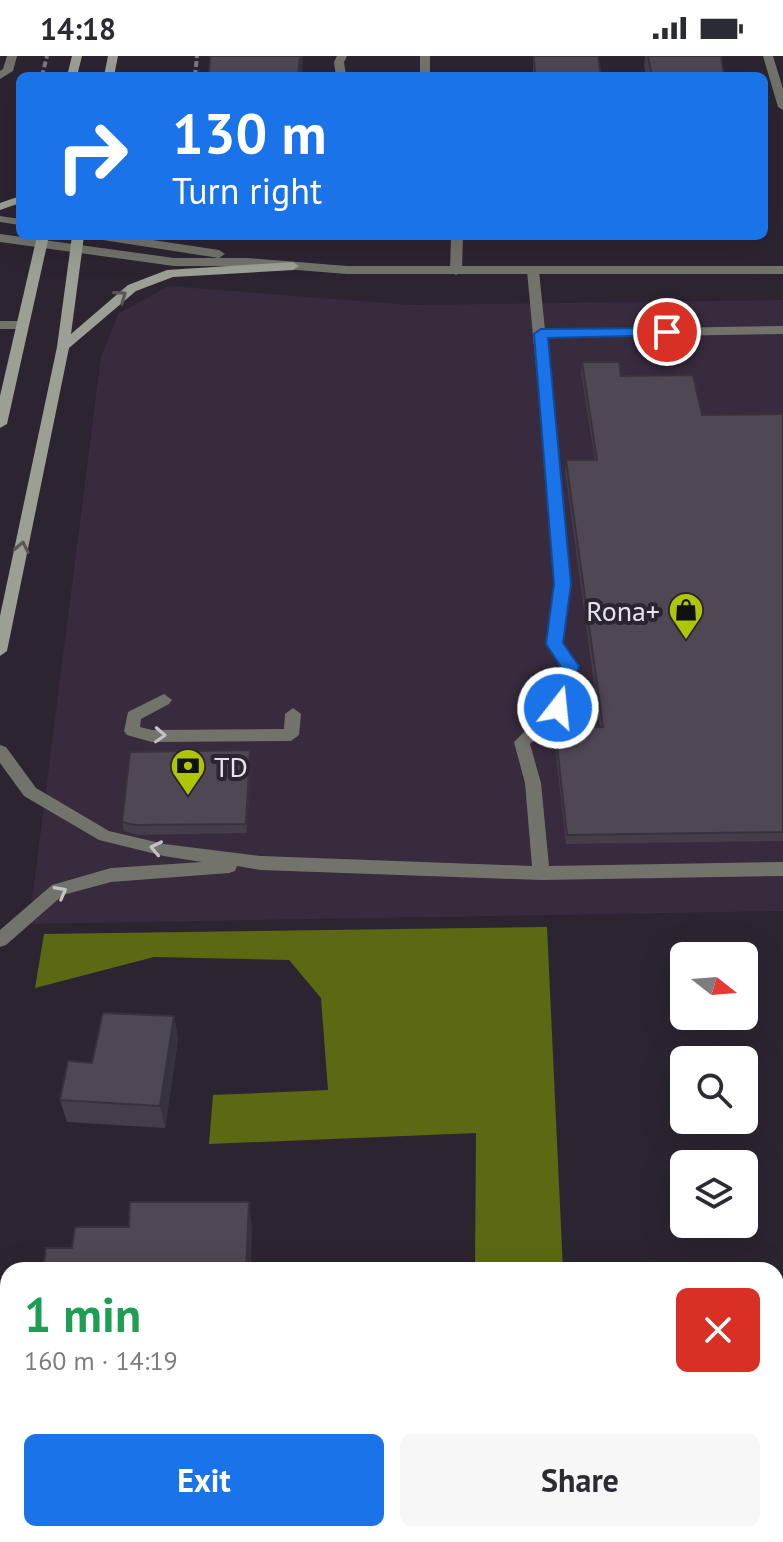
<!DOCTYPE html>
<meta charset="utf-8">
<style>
body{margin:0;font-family:"PT Sans",sans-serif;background:#f7f7f7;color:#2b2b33;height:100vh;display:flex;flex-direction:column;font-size:30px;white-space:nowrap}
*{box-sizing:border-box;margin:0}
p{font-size:26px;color:#7c7c81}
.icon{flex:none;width:44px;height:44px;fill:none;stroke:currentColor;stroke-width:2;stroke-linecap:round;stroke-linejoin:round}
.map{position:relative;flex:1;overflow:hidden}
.side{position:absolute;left:0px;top:1206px;width:784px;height:280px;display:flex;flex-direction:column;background:#fff;border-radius:24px 24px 0 0;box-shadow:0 8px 32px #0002}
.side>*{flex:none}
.banner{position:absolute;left:16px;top:16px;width:752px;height:168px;border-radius:12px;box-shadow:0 8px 32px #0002;background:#1a73e8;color:#fff;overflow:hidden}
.needle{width:52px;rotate:107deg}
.buttons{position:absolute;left:670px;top:886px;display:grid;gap:16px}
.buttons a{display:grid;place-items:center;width:88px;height:88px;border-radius:12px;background:#fff;box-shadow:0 8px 32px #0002;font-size:40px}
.pin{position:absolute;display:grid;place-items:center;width:68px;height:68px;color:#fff;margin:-34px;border:4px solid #fff;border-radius:50%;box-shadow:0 2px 8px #0007}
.me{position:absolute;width:88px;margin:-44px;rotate:16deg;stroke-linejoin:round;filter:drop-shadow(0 0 6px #0008)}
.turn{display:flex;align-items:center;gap:28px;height:168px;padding:0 24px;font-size:36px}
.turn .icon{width:104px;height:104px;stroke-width:2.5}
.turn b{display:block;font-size:56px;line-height:68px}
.round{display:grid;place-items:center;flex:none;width:84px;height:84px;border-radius:12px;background:#f7f7f7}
.headline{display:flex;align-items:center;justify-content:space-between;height:136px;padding:0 24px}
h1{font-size:48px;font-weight:600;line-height:60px;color:#1e9e55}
.action{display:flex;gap:16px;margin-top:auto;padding:16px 24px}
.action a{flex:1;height:92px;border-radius:12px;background:#1a73e8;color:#fff;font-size:32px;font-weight:600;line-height:92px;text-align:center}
.action a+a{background:#f7f7f7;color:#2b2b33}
.status{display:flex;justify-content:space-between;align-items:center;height:56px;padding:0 40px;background:#fff;direction:ltr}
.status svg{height:22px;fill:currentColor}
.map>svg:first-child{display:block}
.built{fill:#372b3d}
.forest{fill:#5c6912}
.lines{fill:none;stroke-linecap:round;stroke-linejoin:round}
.path{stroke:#7f7782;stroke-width:4;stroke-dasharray:6 3;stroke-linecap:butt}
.service{fill:#72746c;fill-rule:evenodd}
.minor{fill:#72746c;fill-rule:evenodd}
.tertiary{fill:#72746c;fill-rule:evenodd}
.secondary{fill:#9c9f93;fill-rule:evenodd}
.wall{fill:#453d49}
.shaded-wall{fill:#38323c}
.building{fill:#504755;stroke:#38323c;stroke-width:2}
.oneway{stroke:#595558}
.oneway2{stroke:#c5c2c5}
.route{fill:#1a73e8;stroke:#114b97;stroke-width:2}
.labels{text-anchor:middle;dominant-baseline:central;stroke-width:8;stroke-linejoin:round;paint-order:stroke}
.poi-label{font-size:28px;fill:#e8e3eb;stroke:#2d2431;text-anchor:end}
</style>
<div class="status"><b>14:18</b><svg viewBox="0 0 49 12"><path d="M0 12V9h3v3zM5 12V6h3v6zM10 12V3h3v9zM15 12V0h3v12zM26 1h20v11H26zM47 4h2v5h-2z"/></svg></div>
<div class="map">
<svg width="783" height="1486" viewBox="0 0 783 1486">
<rect width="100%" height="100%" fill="#2d2431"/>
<path class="built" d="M169 230 409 249 783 244V855L29 868 101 301 118 258Z"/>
<path class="forest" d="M547 871 563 1214H475L476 1077 209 1088 213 1039 328 1034 321 942 289 904 154 901 35 932 44 878Z"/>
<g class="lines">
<path class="path" d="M42 20 47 0
M195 20 197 0"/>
<path class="service" d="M337 0H347L344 6 346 20H336L334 6Z
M420 0H430V20H420Z
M451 180H463L462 215 456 219 450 215Z
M533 211 539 215 545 274 783 270V278L546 282 570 528 562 588 577 610 563 656 530 688 541 727 549 810 783 806V820L541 824 261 814 237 810 235 815 229 817 111 826 63 839 6 889 0 891V874L52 829 111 812 202 806 164 800 99 784 24 740 0 707V689L6 691 36 732 109 775 164 788 261 800 532 810 525 727 514 686 551 649 562 610 548 588 556 528 527 215Z
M0 265H21L27 269 21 273H0Z
M164 638 172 644 169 648 141 663 140 671 152 674 284 673 285 658 293 652 301 658 299 679 291 685 152 686 127 679 124 675 128 656Z"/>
<path class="minor" d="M7 0H17L13 15 0 23V15L3 13Z
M763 0H773L783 33V54L778 51Z
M776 1422H783V1444H776Z
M0 1432H8V1454H0Z"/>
<path class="tertiary" d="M0 160 20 163V169L0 166Z
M0 178 174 202H248L347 210H783V218H347L248 210H174L0 186Z
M97 180H126L219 194 225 198 219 202 103 184Z"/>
<path class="secondary" d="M72 0H82L77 20H67Z
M108 0H118L114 20H104Z
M20 140V147L0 154V147Z
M37 180H49L7 368 0 372V340Z
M72 180H84L71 278 128 229 167 214 293 206 299 210 293 214 173 221 136 235 69 292 7 595 0 600V560L57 291Z"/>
</g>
<path class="wall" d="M533 0H598L601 20H533Z
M645 0H721L724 20H646L644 9Z
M582 306 702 359 783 358V785L566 788 554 681 555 672 600 671 565 414 566 404H595L581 316Z
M250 694 251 703 247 777 137 779 124 775 122 766Z
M174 960 178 983 165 1072 67 1066 60 1044 92 1007Z"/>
<path class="shaded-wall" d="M300 0H303L302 20H298Z
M250 694 251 703 247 777 246 768Z
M174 960 178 983 165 1072 160 1050Z
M249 1146 252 1172 251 1214H246Z"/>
<path class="building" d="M210 0H300L298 20H209Z
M534 0H598L601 20H535Z
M648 0H721L724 20H652Z
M582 306H619L621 320 693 319 702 359 783 358V776L567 779 555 672 603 671 566 404H597Z
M250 694 246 768 135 769 122 766 130 696Z
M103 957 174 960 160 1050 60 1044 68 1005 92 1007Z
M130 1146H249L246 1214H43L46 1192H72L75 1171H129Z"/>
<defs><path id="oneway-chevron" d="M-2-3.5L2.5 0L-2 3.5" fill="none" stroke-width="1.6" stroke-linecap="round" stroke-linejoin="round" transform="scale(2)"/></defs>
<g class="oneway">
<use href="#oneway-chevron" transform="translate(121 240) rotate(-36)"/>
<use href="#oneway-chevron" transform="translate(22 491) rotate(-78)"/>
</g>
<g class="oneway2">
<use href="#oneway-chevron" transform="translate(160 679) rotate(3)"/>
<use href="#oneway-chevron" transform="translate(156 792) rotate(-168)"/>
<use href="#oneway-chevron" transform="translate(61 836) rotate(-28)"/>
</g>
<path class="route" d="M667 272 674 276 672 279 548 282 571 528 563 587 579 610 567 652 558 658 550 652 561 611 546 588 554 528 534 278 541 273Z"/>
<defs>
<symbol id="shop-pin" viewBox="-11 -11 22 30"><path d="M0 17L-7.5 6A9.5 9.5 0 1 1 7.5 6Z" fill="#afc508" stroke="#2d2431"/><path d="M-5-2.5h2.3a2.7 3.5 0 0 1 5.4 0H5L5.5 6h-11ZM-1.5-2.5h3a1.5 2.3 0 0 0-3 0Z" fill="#111"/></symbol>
<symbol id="bank-pin" viewBox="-11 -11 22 30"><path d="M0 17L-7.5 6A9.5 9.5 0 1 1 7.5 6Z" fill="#afc508" stroke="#2d2431"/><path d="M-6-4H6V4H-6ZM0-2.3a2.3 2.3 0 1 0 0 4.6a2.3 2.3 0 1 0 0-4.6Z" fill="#111"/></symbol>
</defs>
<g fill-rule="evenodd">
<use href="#shop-pin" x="666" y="534" width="40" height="54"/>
<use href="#bank-pin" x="168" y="690" width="40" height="54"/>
</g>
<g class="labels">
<g class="poi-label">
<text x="660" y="554">Rona+</text>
<text x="214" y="710" text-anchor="start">TD</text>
</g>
</g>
</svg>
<div class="buttons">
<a><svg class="needle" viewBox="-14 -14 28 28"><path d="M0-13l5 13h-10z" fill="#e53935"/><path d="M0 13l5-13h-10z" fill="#7c7c81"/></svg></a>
<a><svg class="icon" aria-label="search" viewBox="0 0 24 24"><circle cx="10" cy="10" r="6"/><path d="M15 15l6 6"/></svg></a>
<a><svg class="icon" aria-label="layers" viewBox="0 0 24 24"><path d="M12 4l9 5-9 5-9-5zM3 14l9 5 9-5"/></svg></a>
</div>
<div class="pin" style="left:667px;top:276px;background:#d93025"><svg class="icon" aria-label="arrive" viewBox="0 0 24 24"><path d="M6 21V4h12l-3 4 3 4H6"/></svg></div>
<svg class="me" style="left:558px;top:652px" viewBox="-20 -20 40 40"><circle r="17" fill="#1a73e8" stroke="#fff" stroke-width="3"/><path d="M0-11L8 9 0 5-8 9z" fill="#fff"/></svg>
<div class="banner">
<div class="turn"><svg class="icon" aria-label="right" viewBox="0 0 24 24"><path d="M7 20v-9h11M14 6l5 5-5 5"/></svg><div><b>130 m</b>Turn right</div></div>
</div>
<section class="side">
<div class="headline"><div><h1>1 min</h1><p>160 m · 14:19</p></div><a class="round" style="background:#d93025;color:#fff"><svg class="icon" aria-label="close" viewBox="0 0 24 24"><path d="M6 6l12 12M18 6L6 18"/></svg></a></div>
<div class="action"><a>Exit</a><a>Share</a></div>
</section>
</div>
